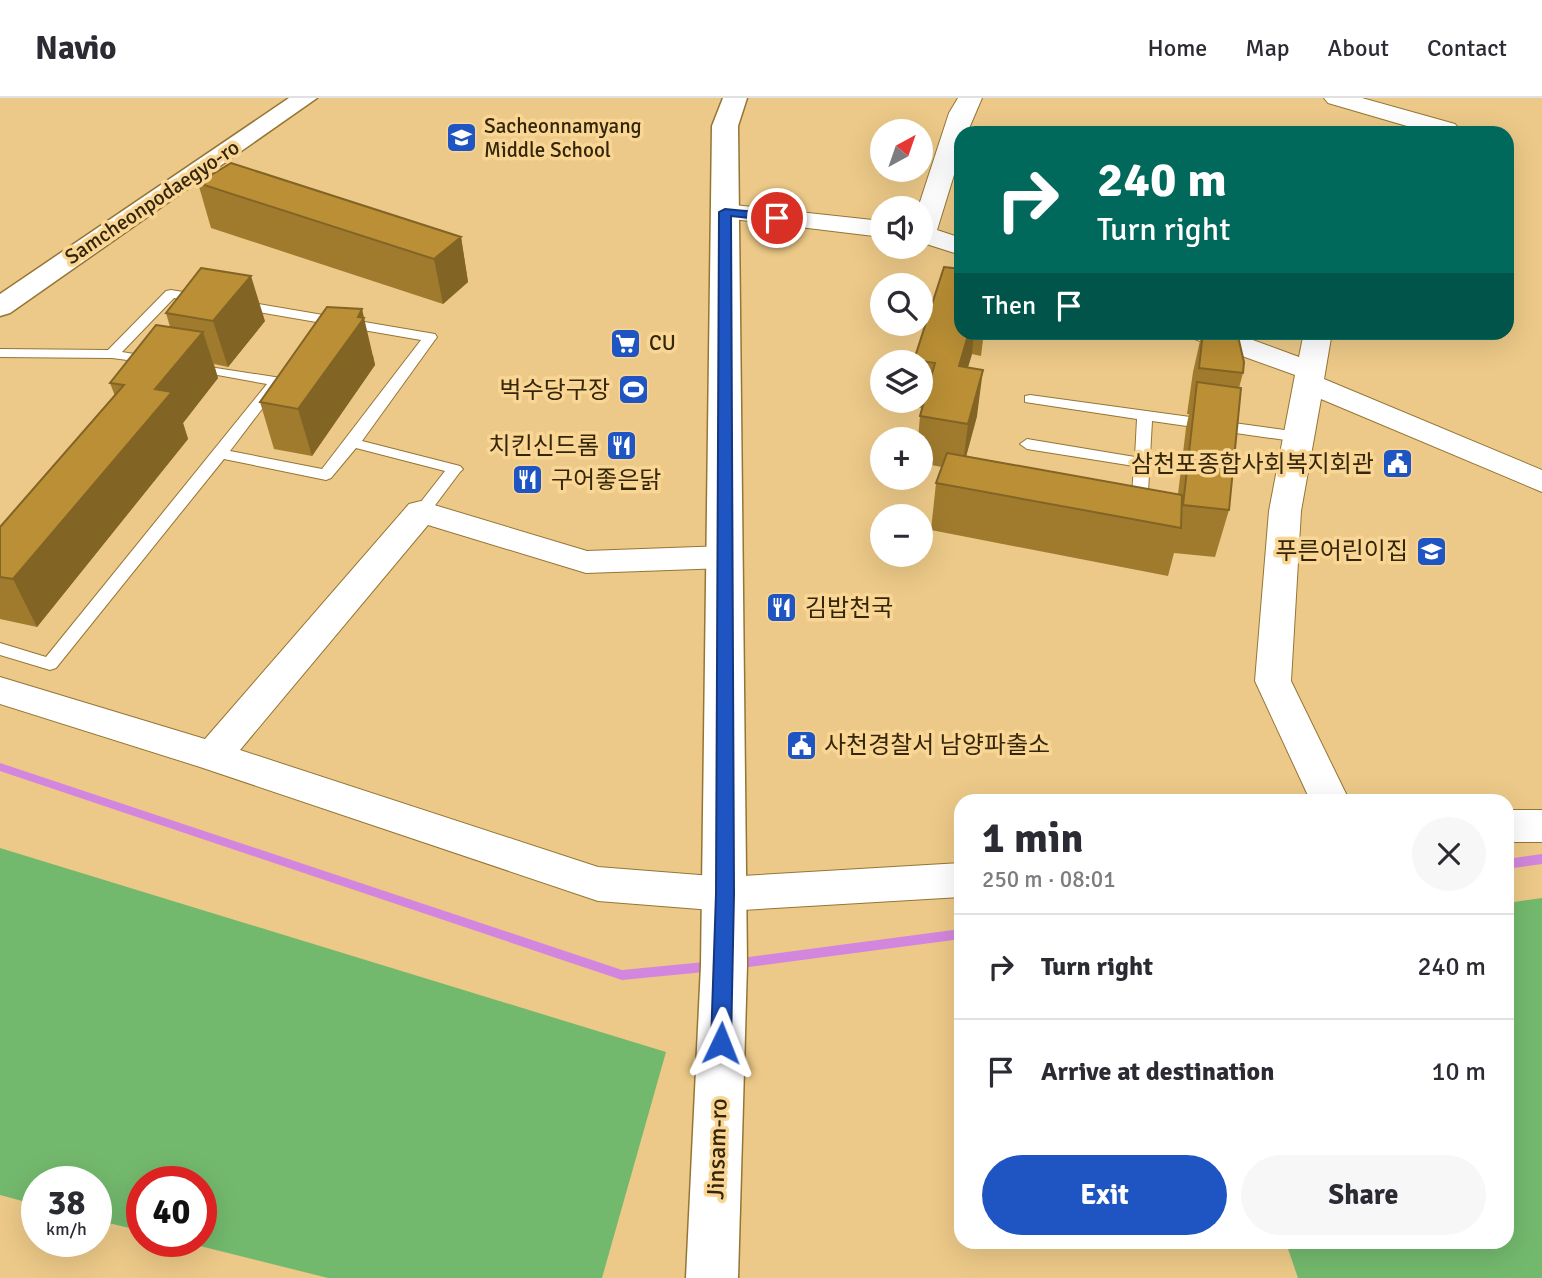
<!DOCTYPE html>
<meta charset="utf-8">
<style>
body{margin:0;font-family:Signika,"Noto Sans KR",sans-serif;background:#f7f7f7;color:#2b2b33;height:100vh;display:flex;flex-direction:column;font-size:26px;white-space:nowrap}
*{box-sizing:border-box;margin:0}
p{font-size:23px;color:#7c7c81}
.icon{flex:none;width:38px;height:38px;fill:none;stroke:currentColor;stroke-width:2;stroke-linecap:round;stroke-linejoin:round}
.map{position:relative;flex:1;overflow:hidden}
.sheet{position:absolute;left:954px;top:696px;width:560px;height:455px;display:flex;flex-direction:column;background:#fff;border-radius:21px;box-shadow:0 7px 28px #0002}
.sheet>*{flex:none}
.guide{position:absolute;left:954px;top:28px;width:560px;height:214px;border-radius:21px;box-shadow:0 7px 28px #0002;background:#00695c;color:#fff;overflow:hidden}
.needle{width:46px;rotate:40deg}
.tools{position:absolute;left:870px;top:21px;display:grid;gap:14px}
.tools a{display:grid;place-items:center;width:63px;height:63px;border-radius:50%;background:#fff;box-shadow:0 7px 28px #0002;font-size:35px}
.speed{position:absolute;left:21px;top:1068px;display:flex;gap:14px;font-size:35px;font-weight:700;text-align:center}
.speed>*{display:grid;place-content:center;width:91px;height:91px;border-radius:50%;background:#fff;box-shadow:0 7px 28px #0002;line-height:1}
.speed small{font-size:18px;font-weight:400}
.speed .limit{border:10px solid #d22;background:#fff;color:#111}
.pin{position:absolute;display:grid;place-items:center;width:60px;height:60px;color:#fff;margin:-30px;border:4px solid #fff;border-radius:50%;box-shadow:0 2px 7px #0007}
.me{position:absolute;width:77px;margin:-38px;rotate:2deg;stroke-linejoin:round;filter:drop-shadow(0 0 5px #0008)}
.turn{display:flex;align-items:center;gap:24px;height:147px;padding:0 28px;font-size:32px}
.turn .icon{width:91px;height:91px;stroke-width:2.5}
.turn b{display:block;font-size:49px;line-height:60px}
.then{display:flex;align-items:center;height:66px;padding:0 28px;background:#0003;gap:14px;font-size:26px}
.round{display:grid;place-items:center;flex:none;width:74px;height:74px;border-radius:37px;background:#f7f7f7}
.headline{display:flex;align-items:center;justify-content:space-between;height:119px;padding:0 28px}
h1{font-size:42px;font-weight:700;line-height:52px}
.button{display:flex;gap:14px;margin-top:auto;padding:14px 28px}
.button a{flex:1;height:80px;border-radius:42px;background:#1f55c2;color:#fff;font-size:28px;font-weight:700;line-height:80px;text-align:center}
.button a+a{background:#f7f7f7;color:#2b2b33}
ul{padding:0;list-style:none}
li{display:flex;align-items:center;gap:21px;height:105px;padding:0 28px;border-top:2px solid #e1e1e2}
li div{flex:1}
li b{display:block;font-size:26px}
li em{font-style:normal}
header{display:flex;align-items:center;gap:42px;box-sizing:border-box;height:98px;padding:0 35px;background:#fff;border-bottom:2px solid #e1e1e2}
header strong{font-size:33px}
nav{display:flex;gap:38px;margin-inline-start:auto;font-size:24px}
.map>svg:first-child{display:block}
.green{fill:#73b96d}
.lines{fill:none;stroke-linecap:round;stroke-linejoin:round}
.stream{fill:#d286dd;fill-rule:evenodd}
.service-casing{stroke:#957534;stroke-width:2}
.minor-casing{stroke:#957534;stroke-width:2}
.tertiary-casing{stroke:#957534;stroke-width:3}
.secondary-casing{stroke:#957534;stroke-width:3}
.service{fill:#fff;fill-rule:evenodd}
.minor{fill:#fff;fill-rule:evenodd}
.tertiary{fill:#fff;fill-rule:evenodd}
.secondary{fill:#fff;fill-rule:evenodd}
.wall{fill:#a07b2e}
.shaded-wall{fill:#826425}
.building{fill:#ba8f35;stroke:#826425;stroke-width:2}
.route{fill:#1f55c2;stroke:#14377e;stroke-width:2}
.labels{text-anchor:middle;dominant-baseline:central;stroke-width:7;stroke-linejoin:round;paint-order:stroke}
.far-poi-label{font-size:21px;fill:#34260b;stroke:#fad695;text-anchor:start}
.far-street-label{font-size:21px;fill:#34260b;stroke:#fad695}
.poi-label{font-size:24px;fill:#34260b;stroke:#fad695;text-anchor:end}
.street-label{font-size:24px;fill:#34260b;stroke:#fad695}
</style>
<header>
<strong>Navio</strong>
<nav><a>Home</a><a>Map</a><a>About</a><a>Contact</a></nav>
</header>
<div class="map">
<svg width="1542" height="1180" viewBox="0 0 1542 1180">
<rect width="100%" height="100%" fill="#ecc988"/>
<path class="green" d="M0 750 666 954 602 1180H328L180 1143H201V1083H142V1133L96 1122V1083H37V1107L0 1097Z
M1542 800V1180H1298L1286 1145 1507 1144V805Z"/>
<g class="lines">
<path class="stream" d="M0 665 622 872 715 863 719 864 721 868 719 872 715 873 622 882 0 673Z
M1542 756V766L1507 771V761Z
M961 831V841L734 871 730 870 728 866 730 862 734 861Z"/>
<defs>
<path id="service" d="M171 192 202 197 209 201 202 205 174 200 122 254 158 260V266L112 260 0 259V251L108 252 166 193Z
M240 203 435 236 437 239 362 343 460 368 463 371 460 374 427 418 421 419 413 414 445 373 356 350 331 380 326 382 224 361 56 570 50 572 0 557V545L46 559 267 286 190 272V266L281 280V286L230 353 322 371 421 242 235 210 233 207Z
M1030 297 1299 334 1306 339 1299 344 1152 323 1147 411 1139 416 1131 411 1134 368 1027 351 1020 346 1027 341 1135 359 1137 321 1025 304V298Z"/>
<path id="minor" d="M958 0H982L967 35H961V54L937 132 961 140V157L920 144V110H918L949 15Z
M1324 0H1362L1455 26 1459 31 1456 35H1431L1328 5Z
M725 106 882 123V139L716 119 712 114 716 109Z
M1188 234H1231L1299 259 1304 234H1332L1324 281 1542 372V394L1321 301 1301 413 1291 583 1350 704H1311L1255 583 1269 413 1295 277 1192 240Z
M421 403 587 453 725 448 737 451 742 459 737 467 725 470 586 475 428 427 240 652 598 769 725 779 961 765V799L725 813 598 803 200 669 0 606V579L205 641 409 406Z
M1507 712H1542V744H1507Z"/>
<path id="tertiary" d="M723 0H747L738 28 747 867 738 1180H686L701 867 712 28Z"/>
<path id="secondary" d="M289 0H317L10 215 0 218V196Z"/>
</defs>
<use href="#service" class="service-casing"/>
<use href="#minor" class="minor-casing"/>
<use href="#tertiary" class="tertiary-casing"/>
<use href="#secondary" class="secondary-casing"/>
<use href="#service" class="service"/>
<use href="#minor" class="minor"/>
<use href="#tertiary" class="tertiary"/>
<use href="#secondary" class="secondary"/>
</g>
<path class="wall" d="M198 85 461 139 468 184 443 206 211 130Z
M166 215 265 223 228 269 214 266 218 280 183 325 188 341 37 529 0 521V429L115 298 110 285 170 229Z
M961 234H984L981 258 972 256 968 269 977 318 966 359 1178 396 1186 330 1189 316H1187L1193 274 1202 234H1237L1243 275 1239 290 1229 412 1215 459 1174 455 1168 478 931 432 936 385 942 369 920 365V341H918L920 318 922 310 910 308 911 303H920V264H914V262Z
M373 257 375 267 312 358 274 351 260 304Z"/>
<path class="shaded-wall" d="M461 139 468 184 443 206 434 161Z
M251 178 265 223 228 269 213 223Z
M362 211 375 267 312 358 298 311Z
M203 234 218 280 183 325 188 341 37 529 13 481 155 291Z
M969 234H974L972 256 954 314 959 268Z
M983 272 977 318 962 373 968 326Z"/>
<path class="building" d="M231 65 461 139 434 161 198 85Z
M944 169 961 171V234H969L959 268 983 272 968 326 920 318 935 265 914 262Z
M201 170 251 178 213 223 166 215Z
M327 209 362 211 358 219 364 220 298 311 260 304Z
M156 227 203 234 155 291 172 294 13 481 0 479V429L124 287 110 285Z
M1203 234H1237L1244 264 1243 275 1199 270Z
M1197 284 1241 290 1229 412 1183 407Z
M947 355 1182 397 1181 430 936 385Z"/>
<path class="route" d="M725 111 777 116 783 120 777 123 731 118 734 796 731 945 728 951 721 954 714 951 711 945 716 796 719 114Z"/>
<defs>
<symbol id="school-square" viewBox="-11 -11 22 22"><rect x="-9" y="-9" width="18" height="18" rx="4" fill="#1f55c2" stroke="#fad695"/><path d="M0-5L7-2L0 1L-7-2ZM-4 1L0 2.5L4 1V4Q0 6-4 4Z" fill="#fff"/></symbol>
<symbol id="supermarket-square" viewBox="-11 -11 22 22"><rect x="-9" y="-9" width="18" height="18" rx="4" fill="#1f55c2" stroke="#fad695"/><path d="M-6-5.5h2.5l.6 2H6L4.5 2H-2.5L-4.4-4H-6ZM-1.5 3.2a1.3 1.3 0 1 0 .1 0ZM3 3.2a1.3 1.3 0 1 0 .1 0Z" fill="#fff"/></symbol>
<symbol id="stadium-square" viewBox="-11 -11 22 22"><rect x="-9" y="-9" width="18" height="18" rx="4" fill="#1f55c2" stroke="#fad695"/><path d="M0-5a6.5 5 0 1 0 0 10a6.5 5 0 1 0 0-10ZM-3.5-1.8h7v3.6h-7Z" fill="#fff"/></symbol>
<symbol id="restaurant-square" viewBox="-11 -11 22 22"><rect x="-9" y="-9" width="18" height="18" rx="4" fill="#1f55c2" stroke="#fad695"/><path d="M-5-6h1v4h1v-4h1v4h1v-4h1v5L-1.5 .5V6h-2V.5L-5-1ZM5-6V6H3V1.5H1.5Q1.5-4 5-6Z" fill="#fff"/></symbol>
<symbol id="civic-square" viewBox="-11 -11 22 22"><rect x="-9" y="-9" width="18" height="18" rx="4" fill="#1f55c2" stroke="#fad695"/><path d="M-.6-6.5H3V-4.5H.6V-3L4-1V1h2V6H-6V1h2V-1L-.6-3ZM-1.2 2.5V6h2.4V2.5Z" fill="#fff"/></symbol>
</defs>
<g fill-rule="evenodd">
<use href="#school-square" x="444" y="22" width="35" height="35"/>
<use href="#supermarket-square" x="608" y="228" width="35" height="35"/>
<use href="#stadium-square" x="616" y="274" width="35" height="35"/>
<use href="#restaurant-square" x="604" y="330" width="35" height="35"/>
<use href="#civic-square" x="1380" y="348" width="35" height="35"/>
<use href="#restaurant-square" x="510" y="364" width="35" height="35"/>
<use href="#school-square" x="1414" y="436" width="35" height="35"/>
<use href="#restaurant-square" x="764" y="492" width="35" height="35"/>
<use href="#civic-square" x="784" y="630" width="35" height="35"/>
</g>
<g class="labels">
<g class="far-poi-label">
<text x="484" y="28">Sacheonnamyang<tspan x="484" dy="24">Middle School</tspan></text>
<text x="649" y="245">CU</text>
</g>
<g class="far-street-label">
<text transform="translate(152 104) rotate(-34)">Samcheonpodaegyo-ro</text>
</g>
<g class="poi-label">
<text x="610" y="292">벅수당구장</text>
<text x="599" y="348">치킨신드롬</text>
<text x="1374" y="366">삼천포종합사회복지회관</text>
<text x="551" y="382" text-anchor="start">구어좋은닭</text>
<text x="1408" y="453">푸른어린이집</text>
<text x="805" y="510" text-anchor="start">김밥천국</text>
<text x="824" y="647" text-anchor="start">사천경찰서 남양파출소</text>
</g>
<g class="street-label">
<text transform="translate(717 1051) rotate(-88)">Jinsam-ro</text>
</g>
</g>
</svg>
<div class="tools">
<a><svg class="needle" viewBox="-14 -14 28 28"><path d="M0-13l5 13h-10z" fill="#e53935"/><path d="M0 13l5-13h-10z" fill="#7c7c81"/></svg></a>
<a><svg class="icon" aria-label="sound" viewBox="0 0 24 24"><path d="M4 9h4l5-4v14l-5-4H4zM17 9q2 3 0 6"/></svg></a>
<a><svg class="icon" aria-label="search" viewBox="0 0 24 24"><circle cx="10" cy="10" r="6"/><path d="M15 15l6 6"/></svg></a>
<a><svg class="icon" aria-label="layers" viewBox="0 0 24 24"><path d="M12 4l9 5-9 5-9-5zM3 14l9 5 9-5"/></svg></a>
<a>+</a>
<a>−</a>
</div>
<div class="speed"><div>38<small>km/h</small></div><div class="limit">40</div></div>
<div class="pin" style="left:777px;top:120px;background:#d93025"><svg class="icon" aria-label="arrive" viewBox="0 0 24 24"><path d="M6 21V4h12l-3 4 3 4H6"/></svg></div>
<svg class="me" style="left:721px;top:945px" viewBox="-20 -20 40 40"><path d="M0-17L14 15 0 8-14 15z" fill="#1f55c2" stroke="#fff" stroke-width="4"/></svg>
<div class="guide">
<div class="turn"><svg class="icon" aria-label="right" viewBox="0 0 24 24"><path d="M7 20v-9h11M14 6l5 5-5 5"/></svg><div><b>240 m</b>Turn right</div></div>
<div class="then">Then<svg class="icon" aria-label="arrive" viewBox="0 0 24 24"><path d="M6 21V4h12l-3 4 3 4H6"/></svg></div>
</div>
<section class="sheet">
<div class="headline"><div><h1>1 min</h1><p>250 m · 08:01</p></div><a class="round"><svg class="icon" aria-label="close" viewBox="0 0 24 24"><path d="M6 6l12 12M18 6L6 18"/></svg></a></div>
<ul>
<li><svg class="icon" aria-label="right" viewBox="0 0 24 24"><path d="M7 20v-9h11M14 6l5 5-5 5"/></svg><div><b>Turn right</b></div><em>240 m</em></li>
<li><svg class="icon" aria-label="arrive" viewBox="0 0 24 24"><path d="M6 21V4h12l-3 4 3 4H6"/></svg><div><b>Arrive at destination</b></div><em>10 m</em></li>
</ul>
<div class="button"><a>Exit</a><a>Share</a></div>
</section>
</div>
